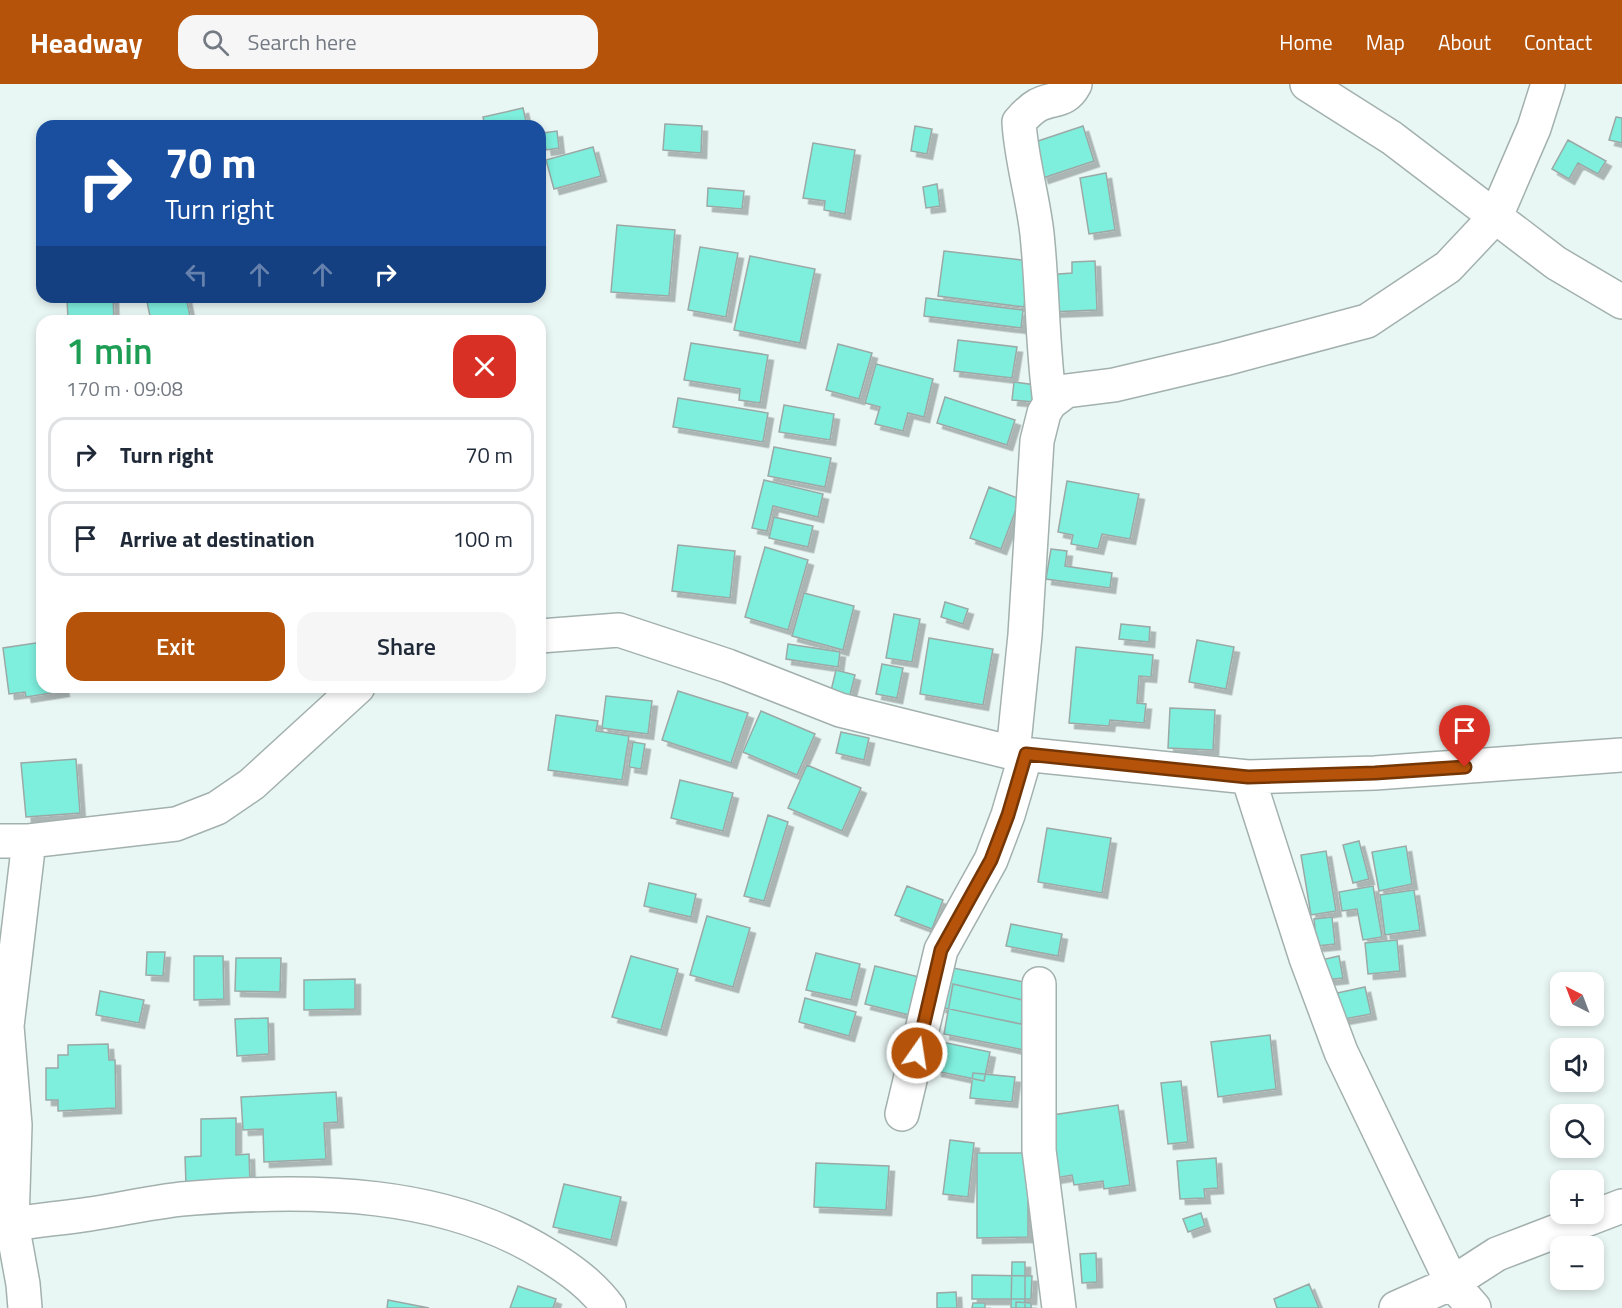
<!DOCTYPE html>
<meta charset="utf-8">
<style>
body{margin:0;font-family:"Titillium Web",sans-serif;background:#f6f6f7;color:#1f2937;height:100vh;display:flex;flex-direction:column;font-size:22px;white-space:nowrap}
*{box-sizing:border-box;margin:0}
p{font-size:20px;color:#747a83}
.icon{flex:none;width:33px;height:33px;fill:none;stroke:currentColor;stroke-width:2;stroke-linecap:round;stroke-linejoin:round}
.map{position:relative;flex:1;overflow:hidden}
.details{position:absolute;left:36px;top:231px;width:510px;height:378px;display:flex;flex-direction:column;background:#fff;border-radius:18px;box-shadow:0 3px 9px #0003}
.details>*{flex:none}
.banner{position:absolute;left:36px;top:36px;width:510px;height:183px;border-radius:18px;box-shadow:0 3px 9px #0003;background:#1a4fa0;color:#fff;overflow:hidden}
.needle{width:39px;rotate:318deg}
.fabs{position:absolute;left:1550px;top:888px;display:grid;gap:12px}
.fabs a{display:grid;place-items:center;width:54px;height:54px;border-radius:12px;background:#fff;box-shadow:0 3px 9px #0003;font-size:30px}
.pin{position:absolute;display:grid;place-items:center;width:51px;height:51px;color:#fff;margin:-62px -26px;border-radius:50% 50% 50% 0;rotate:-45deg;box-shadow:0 0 6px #0007}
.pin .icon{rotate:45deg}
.me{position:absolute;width:66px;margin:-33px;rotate:13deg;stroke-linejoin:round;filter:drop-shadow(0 0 4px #0008)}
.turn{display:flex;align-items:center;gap:21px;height:126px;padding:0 30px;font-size:27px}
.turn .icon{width:78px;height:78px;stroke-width:2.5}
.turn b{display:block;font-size:42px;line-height:51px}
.lanes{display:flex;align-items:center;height:57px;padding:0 30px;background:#0003;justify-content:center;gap:30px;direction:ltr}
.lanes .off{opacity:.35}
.round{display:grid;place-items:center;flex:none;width:63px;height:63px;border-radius:18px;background:#f6f6f7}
.head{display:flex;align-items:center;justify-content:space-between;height:102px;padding:0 30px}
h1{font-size:36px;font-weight:600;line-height:45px;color:#1e9e55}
.primary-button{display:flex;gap:12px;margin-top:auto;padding:12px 30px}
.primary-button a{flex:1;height:69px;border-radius:18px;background:#b45309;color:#fff;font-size:24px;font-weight:600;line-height:69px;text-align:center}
.primary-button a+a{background:#f6f6f7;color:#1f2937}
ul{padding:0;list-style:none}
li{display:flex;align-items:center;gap:18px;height:75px;margin:0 12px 9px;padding:0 18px;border:3px solid #e0e1e3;border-radius:18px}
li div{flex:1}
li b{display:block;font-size:22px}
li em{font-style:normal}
header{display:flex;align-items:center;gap:36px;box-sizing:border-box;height:84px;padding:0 30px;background:#b45309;color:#fff}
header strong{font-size:28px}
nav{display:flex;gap:33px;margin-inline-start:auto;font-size:21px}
.search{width:420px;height:54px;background:#f6f6f7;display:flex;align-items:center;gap:15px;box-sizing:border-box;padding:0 21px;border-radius:18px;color:#747a83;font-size:22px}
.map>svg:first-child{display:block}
.building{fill:#7eeedd;stroke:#9ba9a6;stroke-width:1.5;filter:url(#shadow)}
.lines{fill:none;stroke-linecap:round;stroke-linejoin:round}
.minor-casing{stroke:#a3b1ae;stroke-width:36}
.minor{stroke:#fff;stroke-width:33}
.route-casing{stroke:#753606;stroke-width:15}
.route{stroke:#b45309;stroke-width:10}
</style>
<header>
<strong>Headway</strong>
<div class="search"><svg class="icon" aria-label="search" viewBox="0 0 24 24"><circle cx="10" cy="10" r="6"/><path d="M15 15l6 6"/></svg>Search here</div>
<nav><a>Home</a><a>Map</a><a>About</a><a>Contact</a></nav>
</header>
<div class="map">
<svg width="1622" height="1224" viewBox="0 0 1622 1224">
<defs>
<filter id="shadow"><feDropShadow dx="5.5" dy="5.5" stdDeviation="0" flood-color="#0004"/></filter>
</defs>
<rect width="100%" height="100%" fill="#e9f7f4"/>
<path class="building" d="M523 24 527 42H485L483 33Z
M1616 33 1622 34V59L1609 56Z
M665 40 702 42 701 69 663 66Z
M915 42 932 45 927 70 911 67Z
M1083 42 1094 77 1043 94 1032 59Z
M557 47 559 64 546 66 543 49Z
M1568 56 1606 77 1598 90 1578 79 1569 95 1552 85Z
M813 59 855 66 845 130 824 126 825 117 803 114Z
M593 63 601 92 554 105 546 76Z
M1106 89 1115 146 1089 150 1080 94Z
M937 100 940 122 926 124 923 103Z
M708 104 744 107 742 125 707 122Z
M617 141 675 146 669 212 611 208Z
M700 163 738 169 726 233 688 226Z
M944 167 1030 177 1024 223 938 212Z
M750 172 815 185 800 259 734 246Z
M1095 177 1097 226 1048 228 1046 191 1072 189V178Z
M67 213H113L114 237H68Z
M146 213H186L191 237H151Z
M926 214 1023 226 1021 244 924 232Z
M958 256 1017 263 1012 294 954 287Z
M691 259 768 271 760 319 739 316 740 305 684 296Z
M838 260 872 269 859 315 826 306Z
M876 280 933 295 924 333 908 329 903 347 875 340 880 323 865 319Z
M1014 298 1036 301 1034 318 1012 316Z
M945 313 1015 336 1007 361 937 339Z
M678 314 768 329 763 358 673 343Z
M784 321 834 330 830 356 779 348Z
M774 363 831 374 825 403 768 392Z
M764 396 823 410 818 433 773 422 767 447 752 444Z
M1067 397 1139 410 1130 455 1102 450 1098 465 1071 460 1073 451 1058 448Z
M989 403 1020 415 1001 465 970 454Z
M774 433 813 442 808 463 769 454Z
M678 461 735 467 730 514 672 507Z
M765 463 808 476 788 546 745 533Z
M1051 465 1067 467 1065 482 1112 489 1110 504 1046 495Z
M804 509 854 522 843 566 792 552Z
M945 518 968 525 963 540 941 533Z
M894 530 920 535 912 578 886 574Z
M1121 540 1150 543 1149 558 1119 555Z
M929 554 993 565 983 621 920 610Z
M1197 556 1234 563 1226 605 1189 598Z
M42 558V603H63L64 607 26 613 25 608 9 610 3 564Z
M788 560 840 568 838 583 786 575Z
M1076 563 1153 571 1151 593 1139 592 1137 619 1146 620 1144 639 1110 636 1109 642 1069 639Z
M882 580 903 584 897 614 876 610Z
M836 586 855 591 848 619 829 615Z
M678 607 748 629 731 679 662 656Z
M606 612 652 617 648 650 602 644Z
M1170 624 1215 626 1213 666 1168 664Z
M761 627 815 650 797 691 743 668Z
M556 631 598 637 596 647 629 652 622 696 548 686Z
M841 648 869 654 864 676 836 669Z
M633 658 645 660 641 685 629 683Z
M76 675 80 729 26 733 21 679Z
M807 681 861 704 842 747 788 724Z
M680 696 733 709 723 747 671 734Z
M768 731 788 738 764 817 744 812Z
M1047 744 1111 754 1102 809 1038 798Z
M1359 757 1369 795 1353 799 1343 761Z
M1406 762 1412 800 1379 807 1372 768Z
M1326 767 1336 827 1311 831 1301 771Z
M649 799 696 810 691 833 644 822Z
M907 802 943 816 932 845 895 831Z
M1373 802 1382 853 1363 856 1357 825 1342 827 1339 808Z
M1414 806 1420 846 1385 851 1380 811Z
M707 832 750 844 733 903 690 891Z
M1332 833 1335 860 1317 862 1314 835Z
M1011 840 1062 850 1058 872 1006 862Z
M1397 856 1400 887 1368 890 1365 859Z
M147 868H165L163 892 146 891Z
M816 869 860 880 851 916 806 906Z
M194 872H223L224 915 194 916Z
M631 872 678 885 661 946 612 933Z
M1339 872 1343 894 1325 896 1321 876Z
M236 874H281L280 908 235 907Z
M875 882 923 894 913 932 865 920Z
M948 883 1029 899 1021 940 940 923Z
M355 895V925L304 926V896Z
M953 900 1027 917 1024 966 944 950Z
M1365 903 1371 930 1333 937 1328 911Z
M100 907 144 916 139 939 96 931Z
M805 914 856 928 849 952 799 938Z
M268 934 269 970 237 972 235 935Z
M1270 951 1276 1005 1218 1013 1211 958Z
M942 958 990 968 984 997 936 987Z
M108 960 109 976H115L116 1024 58 1027V1016H46V984H58V971H68V961Z
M973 989 1015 993 1012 1018 970 1014Z
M1181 997 1188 1058 1168 1060 1161 999Z
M336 1008 338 1038 324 1039 326 1075 264 1078 263 1045 243 1046 241 1013Z
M1118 1021 1130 1101 1104 1105 1103 1097 1074 1101 1072 1091 1055 1094 1046 1032Z
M236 1034V1071L249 1070 250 1098 186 1101 185 1073 201 1072V1035Z
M950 1056 974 1059 968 1113 943 1110Z
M977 1069H1028V1153L977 1154Z
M1216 1074 1218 1104 1204 1105 1205 1114 1180 1115 1177 1077Z
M816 1079 889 1082 886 1126 814 1123Z
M564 1100 621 1113 611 1156 553 1143Z
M1201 1129 1205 1142 1188 1148 1183 1135Z
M1096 1169 1097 1198 1082 1199 1080 1170Z
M1012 1178H1025V1224H1011Z
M972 1191 1032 1192 1031 1215H972Z
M1309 1200 1319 1224H1277L1274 1215Z
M518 1202 556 1215 553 1224H510Z
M956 1208 957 1224H937V1209Z
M388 1216 429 1224H387Z
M1016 1218 1031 1219V1224H1016Z
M973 1219H985V1224H972Z"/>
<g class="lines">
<defs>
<path id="minor" d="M1307 0 1392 54 1556 179 1622 218
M1050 319C1042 263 1043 207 1037 150 1033 113 1021 75 1019 38 1025 31 1031 25 1038 21 1054 13 1065 19 1075 0
M540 552 619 546 728 582 840 626 1013 669 1248 693 1375 689 1622 671
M1013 669 1025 551 1037 357 1044 329 1050 319 1066 307 1114 301 1224 275 1367 237 1448 183 1496 132 1534 44 1548 0
M1248 693 1306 874 1341 968 1452 1199 1474 1224
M0 757H29L176 740 217 724 252 700 358 603
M1039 900V1066L1059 1224
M902 1030 941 866 991 776 1008 731 1026 670
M0 1143C30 1136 60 1135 90 1130 125 1125 159 1116 194 1114 312 1105 444 1106 547 1171 571 1186 592 1201 609 1224
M25 1224 23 1200 12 1140 15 1041 7 942 29 757
M1396 1224 1452 1199 1497 1170 1622 1122"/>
</defs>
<use href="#minor" class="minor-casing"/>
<use href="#minor" class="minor"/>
</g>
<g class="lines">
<defs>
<path id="route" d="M917 969 941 866 991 776 1008 731 1026 670 1248 693 1375 689 1465 683"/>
</defs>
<use href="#route" class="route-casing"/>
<use href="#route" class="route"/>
</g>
</svg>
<div class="fabs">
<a><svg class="needle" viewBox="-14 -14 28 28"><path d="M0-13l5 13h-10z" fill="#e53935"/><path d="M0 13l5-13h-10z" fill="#747a83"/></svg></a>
<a><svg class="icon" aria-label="sound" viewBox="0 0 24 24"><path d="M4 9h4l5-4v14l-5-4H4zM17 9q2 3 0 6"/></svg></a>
<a><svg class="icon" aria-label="search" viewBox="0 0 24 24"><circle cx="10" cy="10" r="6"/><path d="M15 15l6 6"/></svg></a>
<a>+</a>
<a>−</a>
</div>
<div class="pin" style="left:1465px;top:683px;background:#d93025"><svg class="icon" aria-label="arrive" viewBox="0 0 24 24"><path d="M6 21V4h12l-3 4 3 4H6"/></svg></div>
<svg class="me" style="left:917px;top:969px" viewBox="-20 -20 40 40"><circle r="17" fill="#b45309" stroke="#fff" stroke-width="3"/><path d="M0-11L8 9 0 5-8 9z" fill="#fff"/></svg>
<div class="banner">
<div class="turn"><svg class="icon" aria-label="right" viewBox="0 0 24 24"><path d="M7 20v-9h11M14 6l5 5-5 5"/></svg><div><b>70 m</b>Turn right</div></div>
<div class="lanes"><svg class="icon off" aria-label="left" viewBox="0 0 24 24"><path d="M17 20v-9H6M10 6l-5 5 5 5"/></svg><svg class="icon off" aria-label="ahead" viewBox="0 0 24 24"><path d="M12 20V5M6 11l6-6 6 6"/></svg><svg class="icon off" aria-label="ahead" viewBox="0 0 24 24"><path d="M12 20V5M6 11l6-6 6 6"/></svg><svg class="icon" aria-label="right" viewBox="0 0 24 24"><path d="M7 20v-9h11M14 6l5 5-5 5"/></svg></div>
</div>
<section class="details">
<div class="head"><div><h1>1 min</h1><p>170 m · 09:08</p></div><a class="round" style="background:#d93025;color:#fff"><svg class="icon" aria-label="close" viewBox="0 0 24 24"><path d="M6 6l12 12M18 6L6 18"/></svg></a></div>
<ul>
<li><svg class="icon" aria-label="right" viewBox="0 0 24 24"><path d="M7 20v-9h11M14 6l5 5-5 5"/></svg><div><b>Turn right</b></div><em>70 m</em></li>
<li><svg class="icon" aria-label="arrive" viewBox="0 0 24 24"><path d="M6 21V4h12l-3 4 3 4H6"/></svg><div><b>Arrive at destination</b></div><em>100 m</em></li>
</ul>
<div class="primary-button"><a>Exit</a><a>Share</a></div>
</section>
</div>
